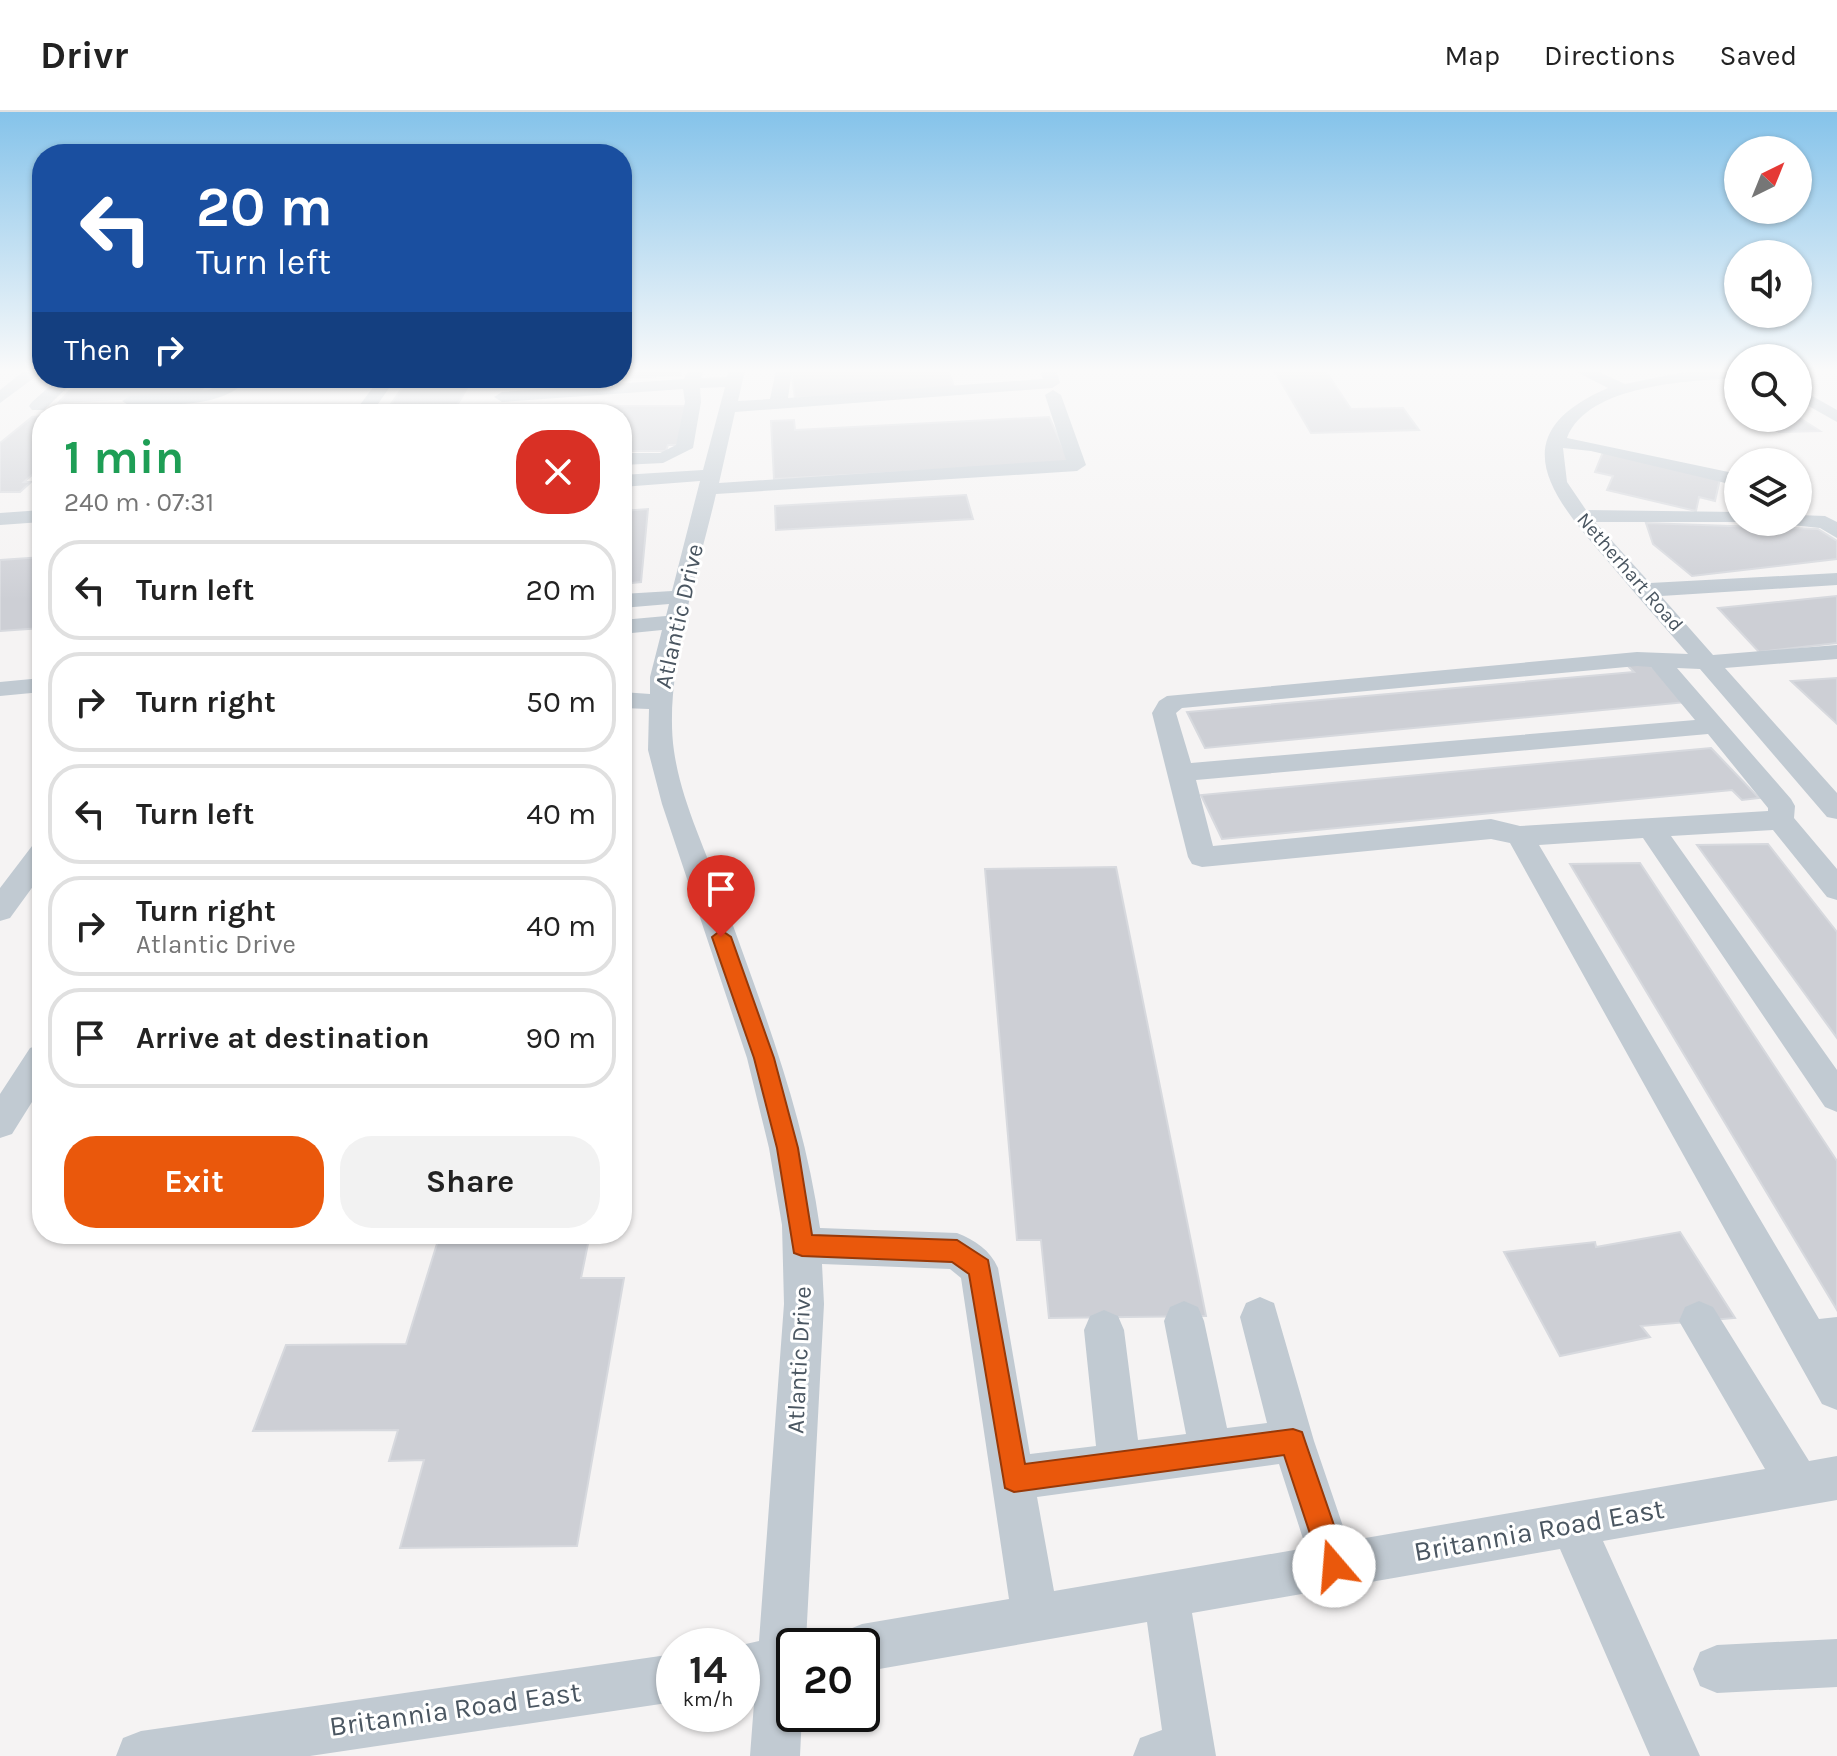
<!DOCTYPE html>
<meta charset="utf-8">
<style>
body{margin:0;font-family:Karla,sans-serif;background:#f2f2f2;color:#222;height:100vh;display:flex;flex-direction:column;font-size:30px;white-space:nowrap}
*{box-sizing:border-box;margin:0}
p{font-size:26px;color:#767676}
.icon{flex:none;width:44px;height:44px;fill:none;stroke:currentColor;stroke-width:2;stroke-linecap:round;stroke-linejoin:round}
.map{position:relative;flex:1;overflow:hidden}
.sheet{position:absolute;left:32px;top:292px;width:600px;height:840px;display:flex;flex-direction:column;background:#fff;border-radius:32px;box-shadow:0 2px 6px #0004}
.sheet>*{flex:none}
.banner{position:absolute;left:32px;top:32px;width:600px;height:244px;border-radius:32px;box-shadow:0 2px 6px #0004;background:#1a4fa0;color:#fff;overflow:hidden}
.needle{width:52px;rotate:43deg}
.fabs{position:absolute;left:1724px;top:24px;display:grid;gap:16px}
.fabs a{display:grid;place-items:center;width:88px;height:88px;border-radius:50%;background:#fff;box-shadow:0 2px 6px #0004;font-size:40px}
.speed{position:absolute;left:656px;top:1516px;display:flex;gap:16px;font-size:40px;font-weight:700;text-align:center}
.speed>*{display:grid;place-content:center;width:104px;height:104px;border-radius:50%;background:#fff;box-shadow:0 2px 6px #0004;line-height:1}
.speed small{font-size:20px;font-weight:400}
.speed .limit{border:4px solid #111;border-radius:12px;background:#fff;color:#111}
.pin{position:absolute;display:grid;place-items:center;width:68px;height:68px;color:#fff;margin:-82px -34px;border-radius:50% 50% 50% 0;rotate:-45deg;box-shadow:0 0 8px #0007}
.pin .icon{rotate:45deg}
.me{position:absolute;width:88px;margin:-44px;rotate:342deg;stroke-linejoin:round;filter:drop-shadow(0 0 6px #0008)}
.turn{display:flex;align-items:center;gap:28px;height:168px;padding:0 32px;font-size:36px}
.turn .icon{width:104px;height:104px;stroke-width:2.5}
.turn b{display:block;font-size:56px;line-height:68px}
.then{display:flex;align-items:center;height:76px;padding:0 32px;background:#0003;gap:16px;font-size:30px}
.round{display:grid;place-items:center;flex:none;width:84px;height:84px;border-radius:32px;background:#f2f2f2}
.headline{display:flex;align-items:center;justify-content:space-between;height:136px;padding:0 32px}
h1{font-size:48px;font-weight:700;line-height:60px;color:#1e9e55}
.cta{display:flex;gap:16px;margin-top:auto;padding:16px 32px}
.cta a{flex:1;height:92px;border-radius:32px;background:#ea580c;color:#fff;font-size:32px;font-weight:700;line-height:92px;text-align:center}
.cta a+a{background:#f2f2f2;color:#222}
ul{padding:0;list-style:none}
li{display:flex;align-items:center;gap:24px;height:100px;margin:0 16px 12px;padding:0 16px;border:4px solid #e0e0e0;border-radius:32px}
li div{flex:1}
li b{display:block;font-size:30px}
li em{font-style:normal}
header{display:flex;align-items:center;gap:48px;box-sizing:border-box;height:112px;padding:0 40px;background:#fff;border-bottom:2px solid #e0e0e0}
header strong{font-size:38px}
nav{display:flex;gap:44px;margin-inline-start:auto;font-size:28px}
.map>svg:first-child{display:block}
.building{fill:#cdcfd5;stroke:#d7d9de;stroke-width:2}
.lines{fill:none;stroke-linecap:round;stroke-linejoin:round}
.minor{fill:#c1cad2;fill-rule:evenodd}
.route{fill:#ea580c;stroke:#983908;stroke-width:2}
.labels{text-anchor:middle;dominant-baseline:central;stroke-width:6;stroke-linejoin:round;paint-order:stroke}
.far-street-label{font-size:20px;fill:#4a5661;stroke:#fff}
.street-label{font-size:24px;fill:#4a5661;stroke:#fff}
.near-street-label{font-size:28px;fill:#4a5661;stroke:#fff}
</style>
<header>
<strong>Drivr</strong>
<nav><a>Map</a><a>Directions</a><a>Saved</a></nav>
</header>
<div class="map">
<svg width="1837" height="1644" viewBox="0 0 1837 1644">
<rect width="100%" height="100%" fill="#f5f3f3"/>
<path class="building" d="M622 258H681V263L622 266Z
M791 258H948L955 277 795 286Z
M1274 258H1325L1351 297 1403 296 1419 318 1311 321Z
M82 266H210L198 283 59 290Z
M409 266H473L452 302H384Z
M601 294H689L677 333H668L666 339H622V302H598Z
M574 298 573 302H494L495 299Z
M42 304V354L24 370H31L20 380H0V331L32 305Z
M1049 305 1070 351 774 367 771 309 794 308 795 318Z
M1798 305 1820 319 1779 320 1758 306Z
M1603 340 1720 367 1715 389 1699 385 1696 399 1607 378 1613 364 1595 360Z
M966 383 973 407 776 418 775 394Z
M648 397 641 470 622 472V399Z
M1646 411 1818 417 1837 429V447L1692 464 1653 432Z
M42 445V516L0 519V448Z
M1837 484V531L1759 540 1718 496Z
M1648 551 1687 590 1205 636 1187 600 1634 560 1627 553Z
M1837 566V612L1791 569Z
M1711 636 1759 686 1742 688 1732 678 1222 727 1201 683Z
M1768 732 1837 820V926L1697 733Z
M1640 751 1837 1049V1198L1570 752Z
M1116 755 1206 1204 1049 1206 1041 1128H1017L985 757Z
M1680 1120 1735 1206 1641 1214 1650 1225 1560 1244 1504 1140 1595 1130 1596 1135Z
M440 1122H590L581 1166H624L577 1434 400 1436 424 1348 389 1349 398 1318 253 1319 286 1233 406 1232Z"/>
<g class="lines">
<path class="minor" d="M25 258 42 260 0 291V278Z
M688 258H704L701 266 727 265 729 258H745L738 289 770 287 776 258H792L788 286 1043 267 1040 258H1056L1060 271 1052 276 735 300 719 371 1066 348 1045 283 1053 278 1061 283 1086 353 1077 359 716 382C699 456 663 564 674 639 681 688 705 737 722 783 761 892 804 1000 820 1116L957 1121C975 1128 990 1138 998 1156L1030 1342 1096 1334 1084 1218 1090 1204 1104 1198 1118 1204 1124 1218 1138 1328 1186 1322 1164 1209 1170 1195 1184 1189 1198 1195 1204 1209 1227 1316 1267 1311 1240 1205 1246 1191 1260 1185 1274 1191 1314 1329 1348 1429 1765 1357 1679 1209 1685 1195 1699 1189 1713 1195 1809 1349 1837 1344V1388L1603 1429 1700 1644H1650L1560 1437 1192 1501 1216 1644H1133L1140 1626 1162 1618 1147 1510 862 1560V1534H839L845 1519 862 1512 1009 1487 961 1166 950 1157 822 1152 824 1192 806 1529 812 1534H794V1602H802L800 1644H750L755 1578 742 1580V1534H737L759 1529 784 1192 782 1113 769 1036 747 946 662 692 648 638 649 597 622 596V580L650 582V565L662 518 622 522V508L666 504 669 492 622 496V482L672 479 700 369 622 375V363L703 358 725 275 700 276 701 290 693 336 663 351 622 353V341H660L676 333 685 290 683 277 502 290 494 285 502 280 684 267ZM1279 1352 1306 1436 1054 1479 1037 1385Z
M1573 258H1595L1625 272 1679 261 1738 258V266C1689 269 1588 272 1567 326L1738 362V374L1591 339 1563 336 1567 370 1586 398 1738 400V410H1745H1595L1650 471 1837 461V473L1661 484 1713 543 1837 533V547L1725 556 1837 681V707L1827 705 1700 557 1677 556 1791 687 1795 694 1794 706 1837 757V788L1827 785 1773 718 1671 724 1837 958V1000L1825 995 1643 726 1539 733 1819 1207 1837 1205V1298L1822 1292 1794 1242 1510 731 1491 727 1202 755 1192 752 1188 745 1152 601 1159 589 1167 584 1637 540 1688 542C1662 512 1636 483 1611 453 1556 389 1496 324 1608 276ZM1637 554 1651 555 1695 608 1191 651 1176 601 1182 596ZM1708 622 1768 696V699L1520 714 1491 707 1213 734 1196 668Z
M59 266H77L44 298H32L29 294 32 290Z
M230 266H249C222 298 168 291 130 294L122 289 130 284 209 278Z
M380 266H396L371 302H353Z
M1798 276 1837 298V310L1798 288Z
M42 398V410L0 413V401Z
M1798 403 1825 404 1837 410V426L1820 416 1791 413 1789 410H1798Z
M42 566V580L0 584V570Z
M42 731V762L10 806 0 809V776L32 734Z
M42 932V974L12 1022 0 1026V982L30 936Z
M1837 1527V1575L1717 1581 1700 1574 1693 1557 1700 1540 1717 1533Z
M674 1542V1590L310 1644H116L123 1626 141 1619Z"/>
</g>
<linearGradient id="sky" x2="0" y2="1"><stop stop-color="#85c3ea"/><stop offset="0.53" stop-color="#fafafa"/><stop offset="1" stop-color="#fafafa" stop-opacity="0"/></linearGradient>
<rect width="1837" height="488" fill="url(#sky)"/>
<path class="route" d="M721 818 731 825 774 946 798 1036 812 1123 957 1128 988 1148 1025 1352 1293 1317 1302 1320 1305 1329 1348 1454 1344 1464 1334 1468 1324 1464 1284 1343 1014 1380 1005 1376 969 1162 952 1150 802 1144 794 1141 777 1036 754 946 712 825Z"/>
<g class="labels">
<g class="far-street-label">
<text transform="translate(1630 460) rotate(49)">Netherhart Road</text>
</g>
<g class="street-label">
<text transform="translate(679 504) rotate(-77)">Atlantic Drive</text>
<text transform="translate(799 1248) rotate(-87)">Atlantic Drive</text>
</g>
<g class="near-street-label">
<text transform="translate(1539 1418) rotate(-10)">Britannia Road East</text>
<text transform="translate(455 1597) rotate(-8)">Britannia Road East</text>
</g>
</g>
</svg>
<div class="fabs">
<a><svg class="needle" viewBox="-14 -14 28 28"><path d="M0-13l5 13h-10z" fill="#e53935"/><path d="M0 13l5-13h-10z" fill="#767676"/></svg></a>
<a><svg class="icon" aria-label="sound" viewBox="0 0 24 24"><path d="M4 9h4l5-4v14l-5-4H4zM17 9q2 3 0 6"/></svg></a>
<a><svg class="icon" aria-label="search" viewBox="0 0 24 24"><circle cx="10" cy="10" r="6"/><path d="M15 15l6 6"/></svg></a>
<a><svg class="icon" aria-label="layers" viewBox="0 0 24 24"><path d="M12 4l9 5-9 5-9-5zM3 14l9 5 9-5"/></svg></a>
</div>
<div class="speed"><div>14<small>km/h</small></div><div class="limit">20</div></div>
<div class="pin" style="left:721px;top:825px;background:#d93025"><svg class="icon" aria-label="arrive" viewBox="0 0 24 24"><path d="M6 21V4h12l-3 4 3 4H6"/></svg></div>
<svg class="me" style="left:1334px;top:1454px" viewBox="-20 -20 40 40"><circle r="19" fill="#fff"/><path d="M0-13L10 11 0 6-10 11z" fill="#ea580c"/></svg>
<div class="banner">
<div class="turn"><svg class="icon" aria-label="left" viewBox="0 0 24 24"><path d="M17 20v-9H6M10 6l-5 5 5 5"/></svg><div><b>20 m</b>Turn left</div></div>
<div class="then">Then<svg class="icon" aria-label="right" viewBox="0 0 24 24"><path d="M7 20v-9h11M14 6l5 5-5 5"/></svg></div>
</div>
<section class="sheet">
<div class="headline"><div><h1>1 min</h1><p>240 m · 07:31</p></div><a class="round" style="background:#d93025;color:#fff"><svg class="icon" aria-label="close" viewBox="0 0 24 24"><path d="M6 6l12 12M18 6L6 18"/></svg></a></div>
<ul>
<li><svg class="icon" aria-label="left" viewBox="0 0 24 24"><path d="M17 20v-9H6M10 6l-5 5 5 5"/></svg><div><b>Turn left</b></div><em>20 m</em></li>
<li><svg class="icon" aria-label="right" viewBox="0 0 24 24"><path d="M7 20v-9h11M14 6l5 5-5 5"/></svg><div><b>Turn right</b></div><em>50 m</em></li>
<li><svg class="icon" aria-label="left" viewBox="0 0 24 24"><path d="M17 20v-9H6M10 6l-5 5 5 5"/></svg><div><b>Turn left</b></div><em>40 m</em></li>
<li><svg class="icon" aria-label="right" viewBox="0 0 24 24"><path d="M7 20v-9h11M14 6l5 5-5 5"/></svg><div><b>Turn right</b><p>Atlantic Drive</p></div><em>40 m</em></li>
<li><svg class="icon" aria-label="arrive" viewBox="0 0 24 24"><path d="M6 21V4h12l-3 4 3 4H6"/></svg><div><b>Arrive at destination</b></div><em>90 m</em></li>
</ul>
<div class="cta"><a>Exit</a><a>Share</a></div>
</section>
</div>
